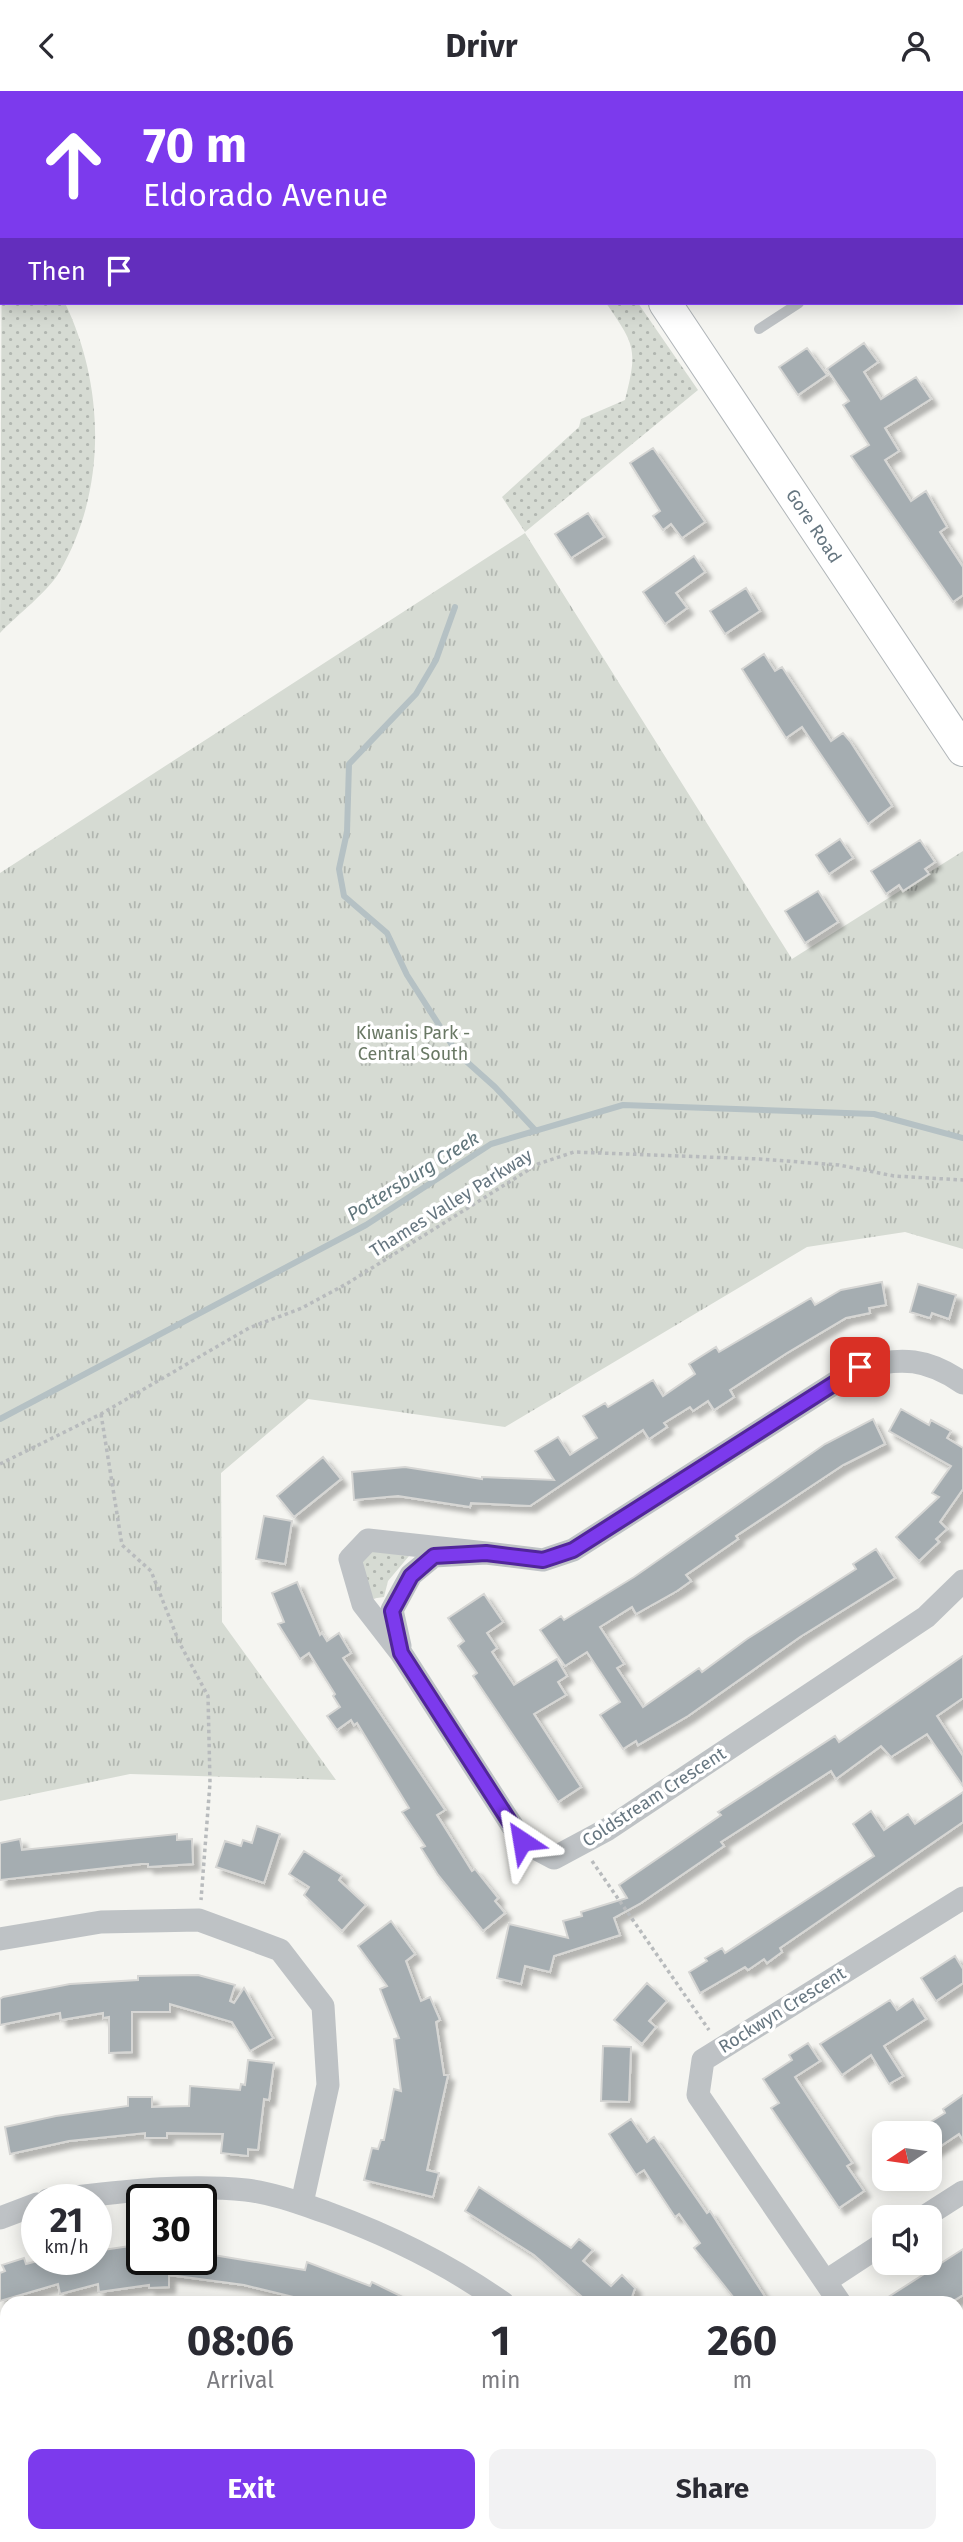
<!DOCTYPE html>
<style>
body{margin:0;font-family:"Fira Sans",sans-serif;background:#f2f2f3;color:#2b2b33;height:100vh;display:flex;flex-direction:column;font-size:26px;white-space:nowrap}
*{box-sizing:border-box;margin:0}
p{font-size:23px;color:#7c7c81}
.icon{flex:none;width:38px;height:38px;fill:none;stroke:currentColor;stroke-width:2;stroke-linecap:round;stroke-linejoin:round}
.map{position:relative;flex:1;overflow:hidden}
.sheet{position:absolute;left:0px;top:2205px;width:964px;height:247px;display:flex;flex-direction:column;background:#fff;border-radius:21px 21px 0 0;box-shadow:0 4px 18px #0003}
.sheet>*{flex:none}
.hud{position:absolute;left:0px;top:0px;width:964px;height:214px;box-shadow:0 4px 18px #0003;background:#7c3aed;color:#fff;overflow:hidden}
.needle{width:46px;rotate:257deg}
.fabs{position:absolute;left:872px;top:2030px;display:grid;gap:14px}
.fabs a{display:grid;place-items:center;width:70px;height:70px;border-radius:14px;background:#fff;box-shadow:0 4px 18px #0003;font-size:35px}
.speed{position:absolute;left:21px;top:2093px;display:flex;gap:14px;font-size:35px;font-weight:700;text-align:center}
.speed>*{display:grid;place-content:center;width:91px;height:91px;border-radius:50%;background:#fff;box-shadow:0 4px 18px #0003;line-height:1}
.speed small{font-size:18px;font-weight:400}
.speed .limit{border:4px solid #111;border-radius:10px;background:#fff;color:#111}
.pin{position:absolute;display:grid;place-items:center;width:60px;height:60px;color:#fff;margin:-30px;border-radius:14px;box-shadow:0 4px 10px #0006}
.me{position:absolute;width:77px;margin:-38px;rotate:327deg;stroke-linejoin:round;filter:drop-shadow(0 0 5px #0008)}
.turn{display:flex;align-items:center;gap:24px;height:147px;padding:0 28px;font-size:32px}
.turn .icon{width:91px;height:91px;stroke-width:2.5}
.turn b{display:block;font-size:49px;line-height:60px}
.then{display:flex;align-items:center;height:66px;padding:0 28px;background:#0003;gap:14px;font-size:26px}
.eta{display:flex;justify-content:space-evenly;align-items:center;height:119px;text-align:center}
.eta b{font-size:42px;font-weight:700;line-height:49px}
.button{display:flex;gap:14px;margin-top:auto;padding:14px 28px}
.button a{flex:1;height:80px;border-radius:14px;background:#7c3aed;color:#fff;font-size:28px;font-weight:700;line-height:80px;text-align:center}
.button a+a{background:#f2f2f3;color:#2b2b33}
header{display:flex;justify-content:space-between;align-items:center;height:91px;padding:0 28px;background:#fff;font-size:32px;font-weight:700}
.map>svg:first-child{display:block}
.built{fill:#e5e6e5}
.grass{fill:url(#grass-dots)}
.park{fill:url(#park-tufts)}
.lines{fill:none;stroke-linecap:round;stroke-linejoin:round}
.stream{stroke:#b5c1c4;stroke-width:6}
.building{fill:#a5adb1;stroke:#d6d6d4;stroke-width:2;filter:url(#shadow)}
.secondary-casing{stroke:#b1b6b9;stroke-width:34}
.path{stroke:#b8bbbd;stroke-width:3.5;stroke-dasharray:3.5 3.5;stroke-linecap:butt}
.service{stroke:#bec2c5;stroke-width:10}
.minor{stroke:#bec2c5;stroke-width:23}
.tertiary{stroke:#bec2c5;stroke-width:28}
.secondary{stroke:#fff;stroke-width:32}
.route-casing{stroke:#51269a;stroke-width:18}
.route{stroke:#7c3aed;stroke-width:12}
.labels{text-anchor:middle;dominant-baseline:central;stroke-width:7;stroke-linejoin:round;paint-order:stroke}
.street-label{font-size:18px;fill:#667680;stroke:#fff}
.park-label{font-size:18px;fill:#697864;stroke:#fff}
.water-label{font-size:19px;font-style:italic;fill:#62777d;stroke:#fff}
</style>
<header><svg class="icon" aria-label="back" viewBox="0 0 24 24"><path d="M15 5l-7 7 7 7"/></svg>Drivr<svg class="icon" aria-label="person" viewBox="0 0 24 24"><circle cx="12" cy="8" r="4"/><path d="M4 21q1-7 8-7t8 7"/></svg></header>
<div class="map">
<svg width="963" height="2451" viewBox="0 0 963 2451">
<defs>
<pattern id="grass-dots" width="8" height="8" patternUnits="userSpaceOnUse" patternTransform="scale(1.75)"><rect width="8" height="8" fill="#d6dbd3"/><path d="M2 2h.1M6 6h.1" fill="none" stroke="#b1b6b0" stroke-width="1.8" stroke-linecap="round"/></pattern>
<pattern id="park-tufts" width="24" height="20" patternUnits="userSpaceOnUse" patternTransform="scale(1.75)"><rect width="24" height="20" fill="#d6dbd3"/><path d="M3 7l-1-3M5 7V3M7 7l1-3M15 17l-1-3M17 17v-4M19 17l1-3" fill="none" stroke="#b1b6b0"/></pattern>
<filter id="shadow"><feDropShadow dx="6" dy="6" stdDeviation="2" flood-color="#0004"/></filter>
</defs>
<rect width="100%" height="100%" fill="#f5f5f1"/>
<path class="built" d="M7 2268V2367L0 2354V2272Z
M51 2445H659L663 2451H55Z"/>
<path class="grass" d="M2 111V212H65C105 295 107 399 60 480 48 501 17 524 0 542Z
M606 212H638L698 299 525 441 502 406 579 336 581 328 625 309C638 258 635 254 606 212Z
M372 1459H403L409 1465 388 1490 384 1506 370 1508 361 1467Z"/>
<path class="park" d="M525 442 792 868 963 760V1158L905 1141 807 1156 505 1336 308 1308 221 1382 222 1531 336 1689 130 1683 0 1710V782Z"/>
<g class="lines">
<path class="stream" d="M455 516 436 569 416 603 349 673 347 741 339 778 344 805 387 842 407 884 457 962 495 996 536 1040
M0 1328 366 1134 491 1053 623 1014 874 1023 963 1047"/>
</g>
<path class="building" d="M864 252 878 271 864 281 881 308 916 286 931 308 885 337 899 360 885 369 911 410 926 400 947 436 940 441 963 476V504L953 511 851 365 869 354 843 314 849 310 827 278Z
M807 257 827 284 798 304 779 276Z
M653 357 705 431 682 447 671 433 663 439 653 425 660 420 630 372Z
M588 422 604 446 571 467 555 443Z
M694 465 705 481 676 502 687 517 665 533 643 501Z
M746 497 760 520 725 543 710 520Z
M764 563 775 580 782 576 831 650 843 642 850 650 892 715 868 733 802 636 786 647 742 578Z
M840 748 853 767 829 783 816 764Z
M920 749 935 771 925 778 929 783 903 800 899 794 886 803 871 780Z
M818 800 838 831 805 852 785 820Z
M882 1191 886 1214 869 1217 870 1222 846 1227 787 1262 730 1299 734 1306 714 1319 708 1310 693 1320 690 1316 664 1332 667 1336 649 1348 643 1339 530 1415 471 1412 470 1416 398 1405 354 1409 352 1381 405 1376 482 1388V1386L554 1389 535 1360 558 1346 570 1364 597 1347 583 1325 605 1312 608 1316 653 1289 663 1305 695 1283 689 1273 716 1256 719 1261 811 1207 815 1214 841 1199Z
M918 1193 956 1204 949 1228 932 1222 930 1227 910 1221Z
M901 1318 929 1334 931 1329 951 1340 947 1347 963 1357V1398L940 1431 947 1438 936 1448 939 1451 919 1470 896 1446 939 1406 932 1402 951 1375 889 1340Z
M873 1328 885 1353 843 1374 736 1445 738 1448 686 1484 691 1490 677 1500 636 1523 632 1516 600 1536 624 1573 617 1577 643 1616 699 1577 702 1581 747 1548 856 1478 853 1473 876 1458 895 1487 800 1546 688 1625 638 1654 636 1650 623 1658 600 1624 620 1611 587 1561 565 1575 540 1539 561 1525 564 1529 634 1486 825 1353Z
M323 1366 341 1388 294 1426 277 1405Z
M264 1425 292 1430 285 1473 256 1468Z
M297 1491 320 1544 322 1542 327 1550 339 1542 351 1562 343 1567 445 1719 437 1724 472 1780 475 1778 498 1807 495 1810 505 1822 483 1840 438 1784 421 1757 425 1755 402 1721 409 1717 357 1632 354 1634 351 1629 337 1639 327 1625 340 1616 333 1605 335 1603 309 1562 300 1568 278 1533 284 1531 272 1502Z
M484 1503 503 1531 487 1542 497 1557 492 1561 514 1594 557 1568 567 1585 558 1591 566 1604 534 1623 581 1696 558 1711 473 1585 477 1582 458 1555 464 1550 448 1527Z
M963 1565V1607L937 1625 963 1665V1695L927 1643 891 1666 881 1655 836 1688 831 1680 721 1751 724 1755 641 1812 614 1827 620 1844 554 1865 550 1881 525 1875 521 1893 497 1887 509 1833 568 1847 563 1830 582 1825 581 1821 627 1807 619 1794 721 1724 718 1721 835 1645 839 1651Z
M963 1701V1731L780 1857 782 1861 767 1872 764 1868 748 1879 745 1876 700 1902 689 1881 707 1870 705 1867 722 1857 725 1862 874 1765 853 1733 871 1720 884 1739 908 1723 915 1733Z
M257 1735 280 1743 264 1792 216 1776 225 1750 241 1755 243 1749 252 1752Z
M177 1743V1749L192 1748 193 1773 148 1776V1773H141L0 1789V1752L20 1748 22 1759Z
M304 1760 342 1784 339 1789 366 1814 342 1840 304 1804 309 1796 289 1783Z
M391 1830 415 1863 406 1870 421 1910 430 1906 440 1929 436 1931 444 1984H448L427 2079 439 2082 433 2106 364 2089 372 2057 378 2058 381 2049H384L394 1998 401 2000 394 1948 399 1947 380 1898 387 1895 358 1855Z
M955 1865 963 1878V1892L936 1910 921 1887Z
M198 1884 235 1894 230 1910 234 1912 244 1897 273 1947 250 1960 232 1931 170 1913V1921H132V1961L109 1962V1926L103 1927V1922L61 1929 60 1922 0 1934V1908L3 1906 70 1893 138 1889V1885Z
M647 1892 667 1910 649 1930 656 1936 642 1953 614 1929Z
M913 1908 926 1928 884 1955 903 1985 889 1993 871 1964 842 1984 820 1953 890 1909 897 1919Z
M808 1952 820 1970 795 1986 852 2072 847 2075 864 2100 839 2117 771 2017 779 2012 763 1988 792 1969 789 1964Z
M603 1955 631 1956 629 2011 601 2010Z
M248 1969 274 1972 269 2009 264 2008 258 2059 248 2058V2065L221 2062 223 2043 167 2042V2047H145V2042L69 2050 10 2063 5 2036 56 2025 128 2015V2006H152V2016L189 2015 190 1995 240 1999 241 1993 245 1994Z
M963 2004V2049L959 2043 929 2063V2032L945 2022 943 2018Z
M631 2028 647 2051 654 2046 707 2122 710 2120 769 2212H738L694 2157 700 2152 679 2123 675 2126 644 2079 636 2084 609 2043Z
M479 2096 571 2157 579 2148 593 2159 583 2170 611 2195 622 2184 635 2197 630 2212H589L534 2164 465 2120Z
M137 2154 139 2168H201V2162L305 2179 307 2171 370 2195 372 2191 415 2212H318L244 2194 169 2184V2196L149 2197V2194L99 2201 98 2193 60 2203 58 2193 0 2210V2182L5 2180 2 2174 24 2167 26 2173 45 2168H96V2160Z
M963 2158V2204L950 2212H879Z"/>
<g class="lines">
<defs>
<g id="secondary">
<path d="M518 0 519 2"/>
<path id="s1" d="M665 212 963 659"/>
</g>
</defs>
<use href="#secondary" class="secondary-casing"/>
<path class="path" d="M101 1323 122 1454 151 1480 179 1551 208 1605 210 1692 201 1809
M0 1373 101 1323 249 1237 302 1217 348 1192 538 1073 574 1061 759 1068 839 1074 894 1085 963 1089
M592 1770 709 1939
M499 2445 503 2451
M628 2451 637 2445"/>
<path class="service" d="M773 0V2
M759 238 799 212
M557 2445 561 2451"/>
<path class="minor" d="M130 2 132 0
M923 2 924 0
M0 93 2 92
M962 99 963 100
M486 1462 368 1449 350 1468 363 1513 401 1562 522 1750 554 1767 608 1738 926 1526 963 1490
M400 1555 392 1519 411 1484 434 1465 486 1462 543 1469 573 1459 860 1276C902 1266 927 1267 963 1292
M0 1848 101 1831 199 1829 280 1859 323 1915 328 1994 302 2112
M48 2109C113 2102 181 2092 246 2099 273 2102 302 2113 328 2122 391 2145 448 2173 503 2212
M924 2126 963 2101
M0 2127 37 2113
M826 2190 884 2152
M840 2212 698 2004 703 1969 963 1807
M697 2445 701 2451"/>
<path class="tertiary" d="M957 2400 963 2396
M887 2451 895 2445"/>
<use href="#secondary" class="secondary"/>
</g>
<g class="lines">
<defs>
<path id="route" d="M522 1750 401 1562 392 1520 411 1485 434 1465 486 1462 543 1469 573 1459 860 1276"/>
</defs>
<use href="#route" class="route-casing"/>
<use href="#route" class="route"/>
</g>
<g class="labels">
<g class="street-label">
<text stroke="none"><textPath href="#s1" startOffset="268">Gore Road</textPath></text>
<text transform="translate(451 1112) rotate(-32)">Thames Valley Parkway</text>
<text transform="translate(654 1706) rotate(-33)">Coldstream Crescent</text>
<text transform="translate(782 1919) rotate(-32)">Rockwyn Crescent</text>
</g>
<g class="park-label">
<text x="413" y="942">Kiwanis Park -<tspan x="413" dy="21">Central South</tspan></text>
</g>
<g class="water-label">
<text transform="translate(413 1085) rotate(-32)">Pottersburg Creek</text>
</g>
</g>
</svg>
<div class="fabs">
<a><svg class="needle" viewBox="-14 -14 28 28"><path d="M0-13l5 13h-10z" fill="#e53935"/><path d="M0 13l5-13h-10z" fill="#7c7c81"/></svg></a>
<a><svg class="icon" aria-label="sound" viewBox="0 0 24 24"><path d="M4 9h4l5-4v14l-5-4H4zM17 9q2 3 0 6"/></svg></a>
</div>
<div class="speed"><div>21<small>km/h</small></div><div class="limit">30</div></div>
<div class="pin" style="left:860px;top:1276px;background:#d93025"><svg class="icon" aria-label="arrive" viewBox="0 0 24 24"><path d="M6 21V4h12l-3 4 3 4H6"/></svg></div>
<svg class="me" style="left:522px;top:1750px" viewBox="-20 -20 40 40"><path d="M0-17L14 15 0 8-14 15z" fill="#7c3aed" stroke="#fff" stroke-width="4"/></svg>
<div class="hud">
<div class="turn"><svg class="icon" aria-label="ahead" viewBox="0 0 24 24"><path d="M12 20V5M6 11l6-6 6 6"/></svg><div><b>70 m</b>Eldorado Avenue</div></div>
<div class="then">Then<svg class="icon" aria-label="arrive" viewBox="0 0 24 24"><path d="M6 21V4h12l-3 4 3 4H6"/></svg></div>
</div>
<section class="sheet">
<div class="eta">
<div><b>08:06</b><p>Arrival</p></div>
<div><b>1</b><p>min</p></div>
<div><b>260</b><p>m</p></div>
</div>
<div class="button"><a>Exit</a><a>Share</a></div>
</section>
</div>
